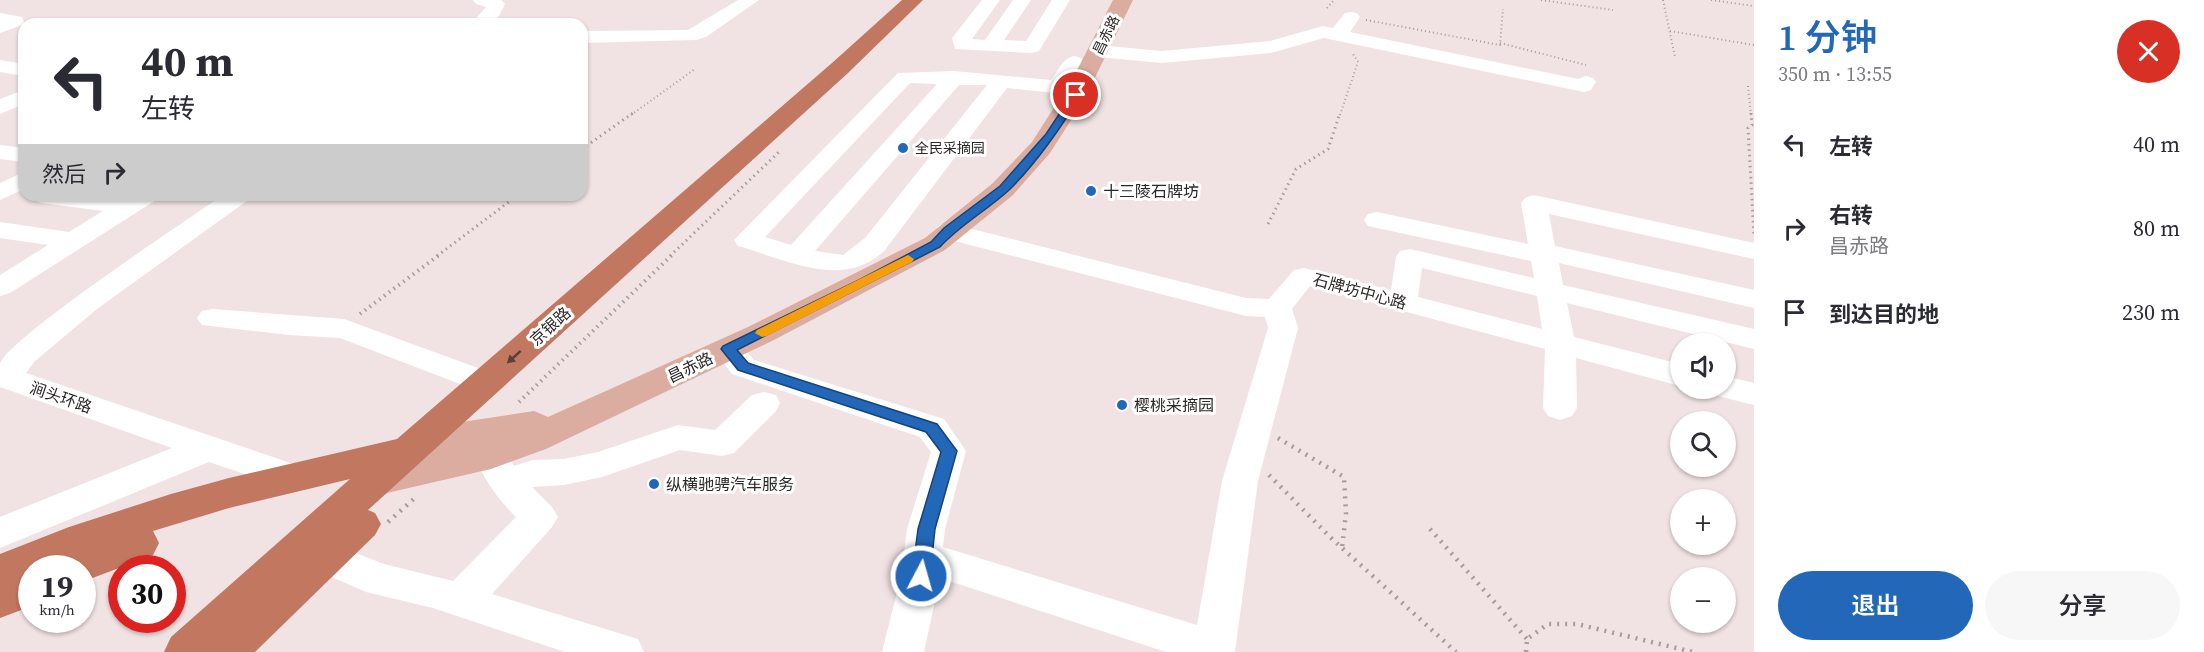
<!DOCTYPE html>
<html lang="zh">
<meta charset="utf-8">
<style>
body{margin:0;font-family:"Source Serif 4","Noto Sans SC",serif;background:#f7f7f7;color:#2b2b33;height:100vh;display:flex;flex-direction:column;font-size:22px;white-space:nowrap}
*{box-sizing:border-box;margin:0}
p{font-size:20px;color:#7c7c81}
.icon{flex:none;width:33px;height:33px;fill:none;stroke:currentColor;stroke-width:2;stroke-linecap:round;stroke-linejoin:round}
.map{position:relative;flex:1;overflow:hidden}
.sheet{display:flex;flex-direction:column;background:#fff;width:450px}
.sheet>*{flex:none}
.top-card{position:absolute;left:18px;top:18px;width:570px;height:183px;border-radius:18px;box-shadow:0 2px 4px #0004;background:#fff;color:#2b2b33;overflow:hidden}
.buttons{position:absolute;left:1670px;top:333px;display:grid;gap:12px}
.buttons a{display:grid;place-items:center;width:66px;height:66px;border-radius:50%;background:#fff;box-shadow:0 2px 4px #0004;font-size:30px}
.speed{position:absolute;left:18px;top:555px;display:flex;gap:12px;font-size:30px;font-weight:700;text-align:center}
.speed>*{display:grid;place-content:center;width:78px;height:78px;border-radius:50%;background:#fff;box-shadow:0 2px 4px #0004;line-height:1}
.speed small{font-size:15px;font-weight:400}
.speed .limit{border:9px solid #d22;background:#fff;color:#111}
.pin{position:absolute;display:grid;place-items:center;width:51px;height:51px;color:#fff;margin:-26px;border:3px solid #fff;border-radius:50%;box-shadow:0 2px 6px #0007}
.me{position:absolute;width:66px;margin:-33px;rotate:6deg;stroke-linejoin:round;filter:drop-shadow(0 0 4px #0008)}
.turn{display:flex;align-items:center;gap:21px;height:126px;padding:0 24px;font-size:27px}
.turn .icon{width:78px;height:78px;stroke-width:2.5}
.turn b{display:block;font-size:42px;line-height:51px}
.then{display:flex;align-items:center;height:57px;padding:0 24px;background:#0003;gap:12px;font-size:22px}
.round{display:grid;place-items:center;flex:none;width:63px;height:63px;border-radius:32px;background:#f7f7f7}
.overview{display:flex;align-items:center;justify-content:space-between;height:102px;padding:0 24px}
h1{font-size:36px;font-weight:600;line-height:45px;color:#2267b8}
.action{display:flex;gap:12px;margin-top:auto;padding:12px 24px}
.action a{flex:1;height:69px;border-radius:36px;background:#2267b8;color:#fff;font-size:24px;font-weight:600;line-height:69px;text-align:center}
.action a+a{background:#f7f7f7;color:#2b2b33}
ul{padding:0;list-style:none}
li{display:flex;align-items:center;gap:18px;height:84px;padding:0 24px}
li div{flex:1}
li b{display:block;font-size:22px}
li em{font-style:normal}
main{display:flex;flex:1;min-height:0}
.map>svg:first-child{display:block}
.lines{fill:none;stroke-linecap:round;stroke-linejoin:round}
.path-far3{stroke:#a79c9d;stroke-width:2;stroke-dasharray:1 3;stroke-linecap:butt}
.path-far2{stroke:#a79c9d;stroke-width:3;stroke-dasharray:1.5 4;stroke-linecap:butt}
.path-far1{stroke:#a79c9d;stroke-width:4;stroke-dasharray:1.5 4.5;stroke-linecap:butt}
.path{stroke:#a79c9d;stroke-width:4.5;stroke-dasharray:2 6;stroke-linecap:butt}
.minor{fill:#fff;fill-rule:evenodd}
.major{fill:#daada0;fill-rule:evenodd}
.highway{fill:#c27760;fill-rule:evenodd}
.oneway{fill:#5a4039}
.route{fill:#2267b8;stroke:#164378;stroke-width:1.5}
.slow{fill:#f59e0b}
.poi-dot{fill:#2267b8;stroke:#fff;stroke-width:2}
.labels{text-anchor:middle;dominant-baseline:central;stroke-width:6;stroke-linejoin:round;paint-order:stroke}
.far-street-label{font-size:14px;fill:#2d2828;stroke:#fff}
.far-poi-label{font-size:14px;fill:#2d2828;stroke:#fff;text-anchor:start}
.poi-label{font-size:16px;fill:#2d2828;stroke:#fff;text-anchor:start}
.street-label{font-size:16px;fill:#2d2828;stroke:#fff}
</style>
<main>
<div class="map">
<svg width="1754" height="652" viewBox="0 0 1754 652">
<rect width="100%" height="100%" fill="#f1e3e4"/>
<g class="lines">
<path class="path-far3" d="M1541 0 1613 10
M1663 0 1675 57
M1711 0 1754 6
M1327 8 1334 0
M1366 20 1500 45 1503 9
M1670 31 1754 45
M1500 43 1586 65
M1748 86 1751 115
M631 115 695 69
M1340 115 1358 62 1353 54"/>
<path class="path-far2" d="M1751 113 1752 125 1748 128 1754 236
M582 149 633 113
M1268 224 1296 169 1328 149 1340 113
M437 256 518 195
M670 256 779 152"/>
<path class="path-far1" d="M360 314 439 255
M519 402 672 255"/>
<path class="path" d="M1278 438 1344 477 1346 513 1342 548
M1269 475 1330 537 1456 652
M388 522 416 497
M1430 529 1527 639
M1526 652 1527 639 1548 624H1577L1693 652"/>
<path class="minor" d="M473 0H501L505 4 499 16 491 24H471L486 7 476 4Z
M738 0H759L706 37 696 40 582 43V31L688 30Z
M982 0H1000L972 39 985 40 1013 0H1031L1004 40 1026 41 1052 0H1070L1039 51 1032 53 955 49 952 38Z
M1351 12 1357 13 1360 17 1350 32 1578 79 1586 76 1593 78 1596 82 1591 90 1584 92 1324 38 1271 53 1162 63 1098 57 1091 55 1088 51 1091 47 1098 45 1162 51 1270 41 1323 26 1333 28 1345 13Z
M0 13 22 17 24 21 22 25 0 33Z
M1074 56 1081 58 1084 62C1075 75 1073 89 1055 93L1007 88 885 250C844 291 785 259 738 246L734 240 898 73 954 71 1051 80C1059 71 1060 60 1074 56ZM910 83 937 84 791 245 765 237ZM959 85H987L865 238 843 255 815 251Z
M0 60 24 64V76L0 72Z
M24 90V104L0 114V99Z
M0 145 24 148V162L0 159Z
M24 172V189L0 200V183Z
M29 195H96L123 199 130 195H160L156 200 10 293 0 296V275L48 245 0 238V222L69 232 103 211 42 203 33 200Z
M223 195H252L248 200 97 309 34 362 26 373 308 469 313 478 308 487 295 491 209 462 0 548V517L172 448 0 387C0 381 0 371 0 364 7 339 190 218 223 195Z
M1534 195 1754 243V259L1549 214 1555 246 1754 290V308L1559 263 1563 285 1754 329V349L1567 303 1574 337 1680 364V386L1576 358 1577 408 1572 416 1560 420 1548 416 1543 408 1545 349 1310 286 1292 309 1298 328 1258 481 1235 652H1166L940 578 924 652H882L901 576 907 529 931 452 920 437 732 374 713 349 717 342C736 337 742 346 754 360L944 419 966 451 945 529 943 547 1197 625 1222 481 1268 328 1265 317 1246 316 939 237 935 231 939 225 948 223 1246 298 1269 299 1294 270 1304 268 1391 290 1396 257 1400 251 1410 249 1534 278 1531 261 1377 228 1368 226 1364 220 1368 214 1377 212 1528 244 1521 203 1525 198ZM1422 268 1537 296 1542 329 1418 297Z
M212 309 344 319 497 375 502 383 497 391 486 394 340 338 290 335 202 325 197 318 202 311Z
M1725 376 1754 383V405L1714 395 1710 388H1725Z
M764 392 776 395 780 403 776 411 734 453 722 456 680 450 602 477 564 485 532 487 552 507 558 517 552 527 492 594 638 639 644 652H565L433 608 366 592 311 568 306 557 311 546 325 541 384 564 453 581 516 517C497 498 484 480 474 455L479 446 491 442 503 446 514 466 533 460 564 459 598 452 678 425 715 430 752 395Z"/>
<path class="major" d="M1113 0H1133L1084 100 1050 153 1013 195 945 250 772 341 546 449 491 469 374 496 360 492 354 481 360 470 407 459 400 457 394 447 400 437 455 423 534 411 548 417 748 327 925 238 993 183 1032 142 1074 76Z"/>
<path class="highway" d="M902 0H923L848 73 368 510 375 513 381 524 375 535 255 652H164L171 637 350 479 229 508 153 531 159 543 153 555 82 582V568H32V606L0 618V554L69 527 171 494 229 478 397 439 832 63Z"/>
</g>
<defs><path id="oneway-solid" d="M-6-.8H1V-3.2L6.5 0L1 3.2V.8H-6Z" transform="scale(1.5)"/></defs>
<use class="oneway" href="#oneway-solid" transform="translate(514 357) rotate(138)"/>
<path class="route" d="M1073 93 1081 95C1060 129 1037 163 1008 191 986 211 960 225 940 247L737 350 748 363 937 424 957 451 935 529 930 576 928 581 921 584 915 581 912 576 918 529 941 452 926 432 738 370 721 349 723 346 859 280 931 242 944 228 1000 186 1046 134Z"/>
<path class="slow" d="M908 255 914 259 912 262 767 336 762 337 755 333 757 330Z"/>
<g class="poi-dot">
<circle cx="903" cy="148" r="6"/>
<circle cx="1091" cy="191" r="6"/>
<circle cx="1122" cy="405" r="6"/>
<circle cx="654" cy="484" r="6"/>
</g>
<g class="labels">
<g class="far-street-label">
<text transform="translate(1106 35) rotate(-64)">昌赤路</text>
</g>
<g class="far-poi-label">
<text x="915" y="148">全民采摘园</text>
</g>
<g class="poi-label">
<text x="1103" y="191">十三陵石牌坊</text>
<text x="1134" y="405">樱桃采摘园</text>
<text x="666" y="484">纵横驰骋汽车服务</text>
</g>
<g class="street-label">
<text transform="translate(1360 291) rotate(15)">石牌坊中心路</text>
<text transform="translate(550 326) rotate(-42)">京银路</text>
<text transform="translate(690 367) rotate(-26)">昌赤路</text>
<text transform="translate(61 397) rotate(19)">涧头环路</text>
</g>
</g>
</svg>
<div class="buttons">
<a><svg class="icon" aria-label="sound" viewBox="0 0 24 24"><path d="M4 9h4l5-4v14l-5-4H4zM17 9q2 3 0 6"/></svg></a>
<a><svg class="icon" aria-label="search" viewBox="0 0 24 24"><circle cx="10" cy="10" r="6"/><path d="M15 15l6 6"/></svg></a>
<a>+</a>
<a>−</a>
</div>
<div class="speed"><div>19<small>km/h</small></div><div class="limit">30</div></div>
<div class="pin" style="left:1076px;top:95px;background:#d93025"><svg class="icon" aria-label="arrive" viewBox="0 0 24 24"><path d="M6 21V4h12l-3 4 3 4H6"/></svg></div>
<svg class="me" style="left:921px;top:576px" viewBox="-20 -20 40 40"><circle r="17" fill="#2267b8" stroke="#fff" stroke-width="3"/><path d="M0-11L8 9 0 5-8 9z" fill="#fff"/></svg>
<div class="top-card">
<div class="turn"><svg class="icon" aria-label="left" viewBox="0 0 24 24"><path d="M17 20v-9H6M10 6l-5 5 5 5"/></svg><div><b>40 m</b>左转</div></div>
<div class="then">然后<svg class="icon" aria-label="right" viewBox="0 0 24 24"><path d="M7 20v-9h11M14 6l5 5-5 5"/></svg></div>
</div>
</div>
<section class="sheet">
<div class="overview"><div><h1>1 分钟</h1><p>350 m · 13:55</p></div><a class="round" style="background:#d93025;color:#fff"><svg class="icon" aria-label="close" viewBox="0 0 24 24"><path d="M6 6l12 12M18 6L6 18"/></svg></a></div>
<ul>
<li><svg class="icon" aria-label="left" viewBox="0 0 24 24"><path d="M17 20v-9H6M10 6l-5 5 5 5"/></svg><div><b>左转</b></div><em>40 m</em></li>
<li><svg class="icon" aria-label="right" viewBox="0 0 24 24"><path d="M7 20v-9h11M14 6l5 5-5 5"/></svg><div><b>右转</b><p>昌赤路</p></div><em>80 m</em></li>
<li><svg class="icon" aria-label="arrive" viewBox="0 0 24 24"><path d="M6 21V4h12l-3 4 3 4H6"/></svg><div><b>到达目的地</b></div><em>230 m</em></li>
</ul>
<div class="action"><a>退出</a><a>分享</a></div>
</section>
</main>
